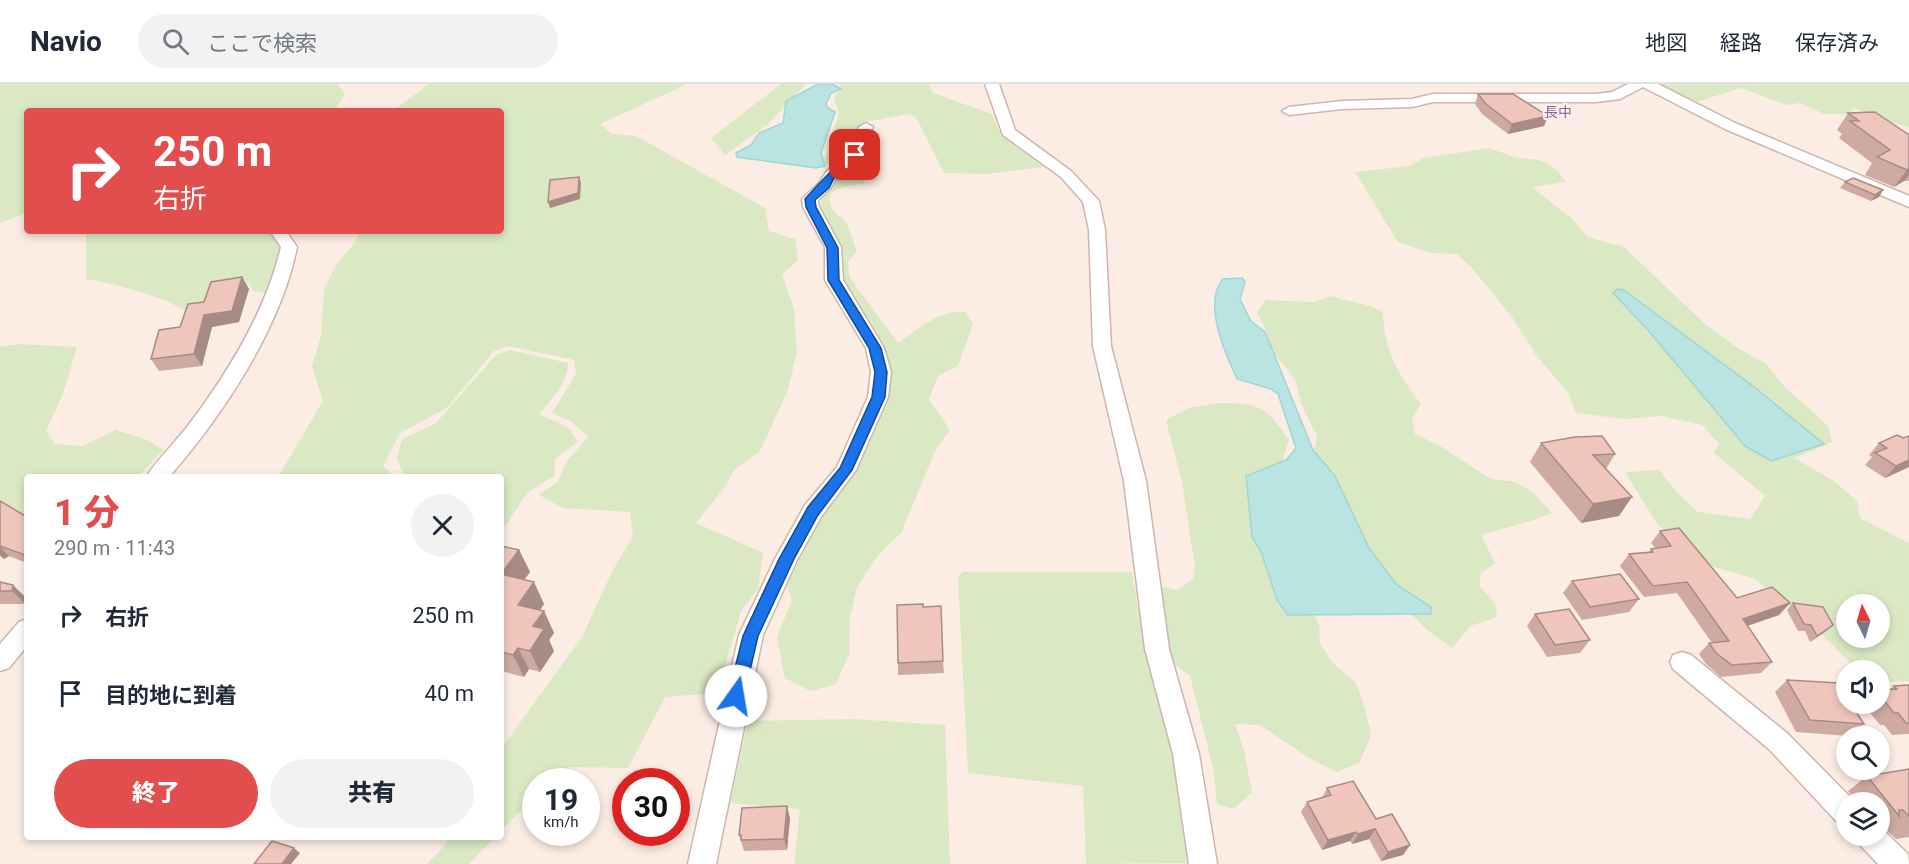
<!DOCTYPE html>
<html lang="ja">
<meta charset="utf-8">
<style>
body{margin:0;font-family:Roboto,"Noto Sans JP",sans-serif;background:#f2f2f3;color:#1f2937;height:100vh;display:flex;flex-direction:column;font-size:22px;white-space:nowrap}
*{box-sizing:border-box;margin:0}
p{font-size:20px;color:#747a83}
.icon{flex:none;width:33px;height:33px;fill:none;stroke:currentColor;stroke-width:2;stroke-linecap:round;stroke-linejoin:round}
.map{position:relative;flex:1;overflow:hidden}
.sheet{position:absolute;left:24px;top:390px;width:480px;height:366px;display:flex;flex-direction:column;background:#fff;border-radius:6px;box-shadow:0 3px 9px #0003}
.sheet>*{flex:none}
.banner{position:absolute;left:24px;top:24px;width:480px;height:126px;border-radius:6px;box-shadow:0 3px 9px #0003;background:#e14e4d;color:#fff;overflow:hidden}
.needle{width:39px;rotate:355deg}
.buttons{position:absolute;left:1836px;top:510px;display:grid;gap:12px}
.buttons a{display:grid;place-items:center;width:54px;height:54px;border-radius:50%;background:#fff;box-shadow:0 3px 9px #0003;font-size:30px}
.speed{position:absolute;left:522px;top:684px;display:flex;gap:12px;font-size:30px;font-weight:700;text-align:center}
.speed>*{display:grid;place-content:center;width:78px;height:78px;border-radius:50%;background:#fff;box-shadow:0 3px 9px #0003;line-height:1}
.speed small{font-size:15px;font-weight:400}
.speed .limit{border:9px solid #d22;background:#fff;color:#111}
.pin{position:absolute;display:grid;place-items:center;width:51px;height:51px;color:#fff;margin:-26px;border-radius:12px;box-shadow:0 3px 9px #0006}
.me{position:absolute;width:66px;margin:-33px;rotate:13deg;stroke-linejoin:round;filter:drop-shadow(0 0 4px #0008)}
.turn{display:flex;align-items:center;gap:21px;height:126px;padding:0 30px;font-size:27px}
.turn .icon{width:78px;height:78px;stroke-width:2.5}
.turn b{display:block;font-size:42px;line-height:51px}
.round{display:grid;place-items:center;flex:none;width:63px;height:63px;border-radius:32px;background:#f2f2f3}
.head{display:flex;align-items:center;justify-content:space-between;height:102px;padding:0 30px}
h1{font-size:36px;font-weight:800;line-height:45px;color:#e14e4d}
.button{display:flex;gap:12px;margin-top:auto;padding:12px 30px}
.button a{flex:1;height:69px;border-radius:36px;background:#e14e4d;color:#fff;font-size:24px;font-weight:800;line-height:69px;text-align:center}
.button a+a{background:#f2f2f3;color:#1f2937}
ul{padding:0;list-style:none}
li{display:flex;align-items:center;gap:18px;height:78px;padding:0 30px}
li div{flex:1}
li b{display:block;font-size:22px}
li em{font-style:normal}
header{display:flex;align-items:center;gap:36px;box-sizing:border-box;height:84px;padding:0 30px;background:#fff;border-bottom:2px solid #e0e1e3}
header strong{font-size:28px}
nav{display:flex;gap:33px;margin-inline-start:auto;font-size:21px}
.search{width:420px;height:54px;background:#f2f2f3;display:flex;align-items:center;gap:15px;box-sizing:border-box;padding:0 21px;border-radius:33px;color:#747a83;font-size:22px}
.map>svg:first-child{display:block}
.green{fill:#dae8c3;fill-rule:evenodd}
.water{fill:#b9e4e1;stroke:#a0d6d2;stroke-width:1.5}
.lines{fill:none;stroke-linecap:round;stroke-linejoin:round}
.street-casing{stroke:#ceb5ae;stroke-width:3}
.street{fill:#fff;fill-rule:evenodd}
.wall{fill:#ceaaa2}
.shaded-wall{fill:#a88b84}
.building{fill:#f0c6bc;stroke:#a88b84;stroke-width:1.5}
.route{fill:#1a73e8;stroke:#114b97;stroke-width:1.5}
.labels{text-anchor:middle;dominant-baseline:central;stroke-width:4.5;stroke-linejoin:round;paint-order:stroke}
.far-neighbourhood-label{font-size:14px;fill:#7c6696;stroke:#fef2ea}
</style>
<header>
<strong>Navio</strong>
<div class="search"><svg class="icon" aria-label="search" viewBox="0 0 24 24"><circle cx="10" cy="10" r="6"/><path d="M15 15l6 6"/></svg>ここで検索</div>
<nav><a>地図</a><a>経路</a><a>保存済み</a></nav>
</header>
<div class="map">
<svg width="1909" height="780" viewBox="0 0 1909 780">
<rect width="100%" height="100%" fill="#fbede4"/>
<path class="green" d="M0 0H337L345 10 334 27H27V129L0 139Z
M429 0H687L600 40 612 50 636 52 765 124 769 147 795 155 798 176 782 190 794 225 797 267 788 306 760 367 734 386 724 404 696 439 763 469 758 505 741 527 717 609 665 613 628 684 569 683 553 697 536 698 535 712 501 747V665L582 553 612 488 633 452 630 428 563 424 539 411 558 398 566 378 588 353 571 337 552 329 576 290 574 276 508 262 494 267 447 324 400 349 383 382 395 393H278L323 317 312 282 321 252 324 205 336 181 354 160 360 147H501V27H393Z
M781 0H806L767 41 725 71 711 54Z
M841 0H929L933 9 992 30 1001 51 1044 83 986 90 944 89 916 33 907 30 866 38 853 72 865 90 863 100C848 102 818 104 834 127 837 131 842 133 845 137 850 145 853 158 857 167L848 178 850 194 898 259C920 244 939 226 966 228L973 240 958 282 938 292 929 315 950 346 936 365 901 449 879 470 857 503 850 533 849 570 836 600 810 607 785 594 777 553 792 516 786 499 881 299 891 285 871 239 839 194 836 177 842 165C816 127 815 125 835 83L824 79 839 29 834 15Z
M1658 0H1909V44L1854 24 1850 30H1824L1800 19 1787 21 1741 4 1693 19Z
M1489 64C1499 67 1511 73 1521 74 1544 76 1552 78 1566 98L1532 103 1572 135 1588 153 1624 163 1706 241 1741 266 1766 280 1785 303 1828 342 1832 358 1794 374 1834 397 1857 417 1860 434 1909 459V597L1880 598V586H1857L1815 543 1753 494 1692 477 1656 438 1625 388 1659 386 1678 410 1698 428 1750 435 1765 412 1714 369 1719 360 1702 341 1662 332 1625 335 1576 329 1569 310 1536 271 1512 233 1472 184 1457 170 1431 169 1398 158 1355 88 1410 82 1423 74ZM1846 520H1880V554H1846Z
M86 147H272L282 164 271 210 253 207 250 200 232 203 192 230C159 211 122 201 86 195Z
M1331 212C1347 219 1371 218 1383 229 1384 266 1398 290 1421 320L1412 335 1415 350 1440 362 1489 394 1514 398 1532 407 1552 429C1529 439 1505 443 1481 451L1495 479 1481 489 1479 502 1495 519 1497 533 1470 542 1452 564 1427 546 1401 519 1311 384 1317 352 1301 320 1296 298 1287 284 1268 264 1266 246 1257 229 1266 216 1314 218Z
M19 260 77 263 63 310 46 347 55 360 82 362 116 346 150 357 163 366 138 393H27V441L0 438V263Z
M510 266 568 279C568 300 551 315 539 330L569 344 578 358 555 375 554 392 527 409 501 449V393H405L397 375 402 355 435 340 496 271Z
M1221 319C1262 320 1265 322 1289 356L1278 390 1300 508 1319 540 1320 560 1334 580 1356 599 1365 624 1371 651 1360 678 1337 688 1314 677 1260 641 1235 640 1244 667 1252 708 1234 725 1217 720 1214 688 1190 592 1168 575 1154 501 1177 506 1193 495 1195 483 1182 398 1166 336 1189 324Z
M963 488H1132L1145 567 1177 670 1187 779 1086 780 1083 702 968 689 958 493Z
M854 635 945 641 950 780H794L800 725 730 719 748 637Z
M449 753H495L469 780H427L443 763Z"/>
<path class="water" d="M818 0H832L841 5 831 9 826 20 828 24 835 28 821 69 825 82 816 84 737 73 736 69 751 61 759 49 783 39 786 17Z
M1242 194 1245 198 1240 215 1251 237 1265 248 1313 366 1335 392 1369 464 1397 501 1431 523V530L1288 531 1277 516 1261 468 1252 453 1246 392 1286 376 1296 364 1278 310 1271 305 1237 295C1226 271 1202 219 1223 195Z
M1617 205 1624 206 1636 215 1753 302 1824 360 1771 377 1745 362 1648 246 1613 209Z"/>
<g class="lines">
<defs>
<path id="street" d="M985 0H999L1015 46 1071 87 1099 117 1105 146 1111 262 1146 397 1169 565 1199 670 1217 780H1189L1173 670 1145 565 1124 397 1093 262 1089 146 1083 118 1061 93 1003 51Z
M1628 0H1658L1735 39 1909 112V123L1725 45 1643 3 1620 15 1596 18H1433L1412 23 1342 25 1289 31 1282 27 1289 23 1342 17 1412 15 1433 10H1596L1612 8Z
M866 39 873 43 860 74 837 93 830 105 818 116 819 123 841 163 843 196 884 264 891 288 888 313 856 386 821 433 797 476 763 551 716 780H688L739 551 775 475 805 421 837 383 868 313 871 288 866 264 825 196V163L803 123 802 115 819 99 826 88 848 69 859 43Z
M270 147H286L297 163C281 244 223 331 169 393H146C158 374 177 357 190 339 229 287 266 227 281 163Z
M27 535V562L9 584 0 587V560L19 538Z
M1682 568 1691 571 1788 650 1855 718H1846V741L1836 737 1770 666 1673 585 1670 578 1673 571Z
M1880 743 1908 770 1909 780H1878L1860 761 1856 752H1880Z"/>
</defs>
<use href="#street" class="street-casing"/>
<use href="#street" class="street"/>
</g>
<path class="wall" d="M1478 10 1548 32 1544 42 1508 50 1482 30 1475 20Z
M1848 29 1909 51V97H1904L1894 103 1865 91 1872 79 1839 54 1842 50 1837 46Z
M1845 98 1883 106 1879 113 1871 117 1840 104Z
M242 193 249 205 239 238 212 243 202 282 159 287 151 275 204 218Z
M1909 352V383L1885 394 1865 381 1872 373 1869 371 1879 359 1903 354Z
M1541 359 1615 370 1606 385 1619 432 1581 439 1530 378Z
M0 417 27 433V479L9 472 4 475 0 472Z
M1660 447 1737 514 1790 519 1779 531 1747 542 1772 578 1761 589 1721 593 1706 580 1699 570 1709 559H1712L1677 509 1644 513 1620 482 1629 470 1649 468 1651 465 1655 464 1651 459Z
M501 462 519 466 530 488 524 496 544 520 540 526 544 527 554 549 549 556 554 567 540 588 529 585 524 593 501 587Z
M1572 497 1639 515 1629 528 1582 536 1563 509Z
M0 498 13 501 26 514V520H0Z
M1793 519 1833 541 1826 547 1810 558 1805 547H1798L1787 526Z
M923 523 943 577 944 589 898 591V579Z
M1535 530 1590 556 1580 569 1547 573 1527 542Z
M1787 596 1864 640 1849 652 1796 648 1775 608Z
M1909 601V650L1892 651 1884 641H1880L1863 620H1880V606L1890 605 1894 602Z
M1909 685V753L1896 755 1883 743 1880 746V718H1856L1848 707 1867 692Z
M1327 704 1376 735 1410 761 1403 771 1381 777 1369 755 1352 760 1350 757 1322 766 1301 728 1307 718 1322 714Z
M790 734 787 766 744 767 739 751Z"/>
<path class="shaded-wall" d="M1548 32 1544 42 1508 50 1512 40Z
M1909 84V91L1904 97 1894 103 1907 86Z
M579 93 581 99 580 115 550 124 548 118Z
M1883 106 1879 113 1871 117 1875 111Z
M242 193 249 205 239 238 212 243 202 282 194 270 204 231Z
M1909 376V383L1885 394 1896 382Z
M1632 413 1619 432 1581 439 1593 420Z
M0 463 9 472 4 475 0 471Z
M519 466 530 488 512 512 501 490Z
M534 498 544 520 528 542 518 521Z
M13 501 26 514V520L12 507Z
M1790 519 1779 531 1732 547 1743 535Z
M544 527 554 549 549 556 554 567 540 588 530 567 533 542Z
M1833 541 1826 547 1810 558 1817 552Z
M518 564 529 585 524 593 513 571Z
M787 722 790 734 787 766 784 755Z
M1375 745 1369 755 1352 760 1358 750Z
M1356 748 1350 757 1322 766 1328 756Z
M1410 761 1403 771 1381 777 1388 768Z
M294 764 300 769 291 780H282Z"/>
<path class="building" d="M1478 10H1513L1548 32 1512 40 1486 20Z
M1875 28 1909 51V84L1907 86 1877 73 1890 66 1850 37H1859L1848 29Z
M579 93 578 109 548 118 550 96Z
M1853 94 1883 106 1875 111 1845 98Z
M242 193 232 227 204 231 194 270 151 275 159 246 180 243 188 220 204 218 211 198Z
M1897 351 1903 354 1909 352V376L1896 382 1875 369 1887 364 1879 359Z
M1602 352 1615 370 1593 371 1632 413 1593 420 1541 359 1575 353Z
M0 417 27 433V469L25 471 0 462Z
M1679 444 1737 514 1772 503 1790 519 1743 535 1772 578 1732 581 1716 569 1709 559 1729 557 1687 498 1653 502 1629 470 1653 468 1651 465 1671 462 1660 447Z
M501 462 519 466 501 490 534 498 518 521 544 527 533 542 544 545 530 567 518 564 513 571 501 568Z
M1620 490 1639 515 1590 523 1572 497Z
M0 498 13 501 12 507H0Z
M1793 519 1823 523 1833 541 1817 552 1811 541 1804 540Z
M923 520V523L941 522 943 577 898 579 897 521Z
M1569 525 1590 556 1555 561 1535 530Z
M1787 596 1839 599 1846 611V620H1851L1864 640 1810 636Z
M1909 601V639H1906L1898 629H1894L1880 611V606L1897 605 1894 602Z
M1909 685V732L1903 726H1899V732L1867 692Z
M1353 697 1376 735 1392 730 1410 761 1388 768 1375 745 1358 750 1356 748 1328 756 1307 718 1331 711 1327 704Z
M787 722 784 755 741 756V751H739L742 724Z
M272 757 294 764 282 780H254Z"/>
<path class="route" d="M852 69 860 71 835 92 829 104 815 116 816 123 838 164 839 196 881 264 887 288 885 313 852 386 818 431 794 475 758 552 744 612 742 617 736 619 730 617 728 612 743 552 779 475 808 423 840 384 872 313 875 288 869 264 828 196 827 164 806 123 805 115C820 98 834 83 852 69Z"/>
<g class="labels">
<g class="far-neighbourhood-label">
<text x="1558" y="28">長中</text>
</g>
</g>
</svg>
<div class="buttons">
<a><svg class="needle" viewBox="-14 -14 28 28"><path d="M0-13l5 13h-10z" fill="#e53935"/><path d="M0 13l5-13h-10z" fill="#747a83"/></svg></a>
<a><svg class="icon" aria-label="sound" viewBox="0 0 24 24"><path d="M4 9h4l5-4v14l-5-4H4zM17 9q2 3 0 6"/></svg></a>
<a><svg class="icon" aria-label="search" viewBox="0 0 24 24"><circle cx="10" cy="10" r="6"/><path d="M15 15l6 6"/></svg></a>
<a><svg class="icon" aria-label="layers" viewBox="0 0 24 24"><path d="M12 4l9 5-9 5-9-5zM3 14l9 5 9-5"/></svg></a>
</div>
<div class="speed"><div>19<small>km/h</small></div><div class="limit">30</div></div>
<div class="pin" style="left:855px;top:71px;background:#d93025"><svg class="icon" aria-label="arrive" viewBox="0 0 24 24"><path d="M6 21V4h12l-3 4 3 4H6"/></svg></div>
<svg class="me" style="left:736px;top:612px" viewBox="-20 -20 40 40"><circle r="19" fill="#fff"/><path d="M0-13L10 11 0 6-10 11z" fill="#1a73e8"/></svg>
<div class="banner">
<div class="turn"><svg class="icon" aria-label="right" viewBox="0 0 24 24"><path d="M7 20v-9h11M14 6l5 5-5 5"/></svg><div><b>250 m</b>右折</div></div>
</div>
<section class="sheet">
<div class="head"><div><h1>1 分</h1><p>290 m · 11:43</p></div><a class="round"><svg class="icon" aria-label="close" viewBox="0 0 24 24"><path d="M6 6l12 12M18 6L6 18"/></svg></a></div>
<ul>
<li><svg class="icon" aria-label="right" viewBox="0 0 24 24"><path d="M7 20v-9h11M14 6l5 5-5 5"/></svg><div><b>右折</b></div><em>250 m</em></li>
<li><svg class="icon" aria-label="arrive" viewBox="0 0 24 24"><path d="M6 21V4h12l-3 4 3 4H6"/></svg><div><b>目的地に到着</b></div><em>40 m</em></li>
</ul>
<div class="button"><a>終了</a><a>共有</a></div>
</section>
</div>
